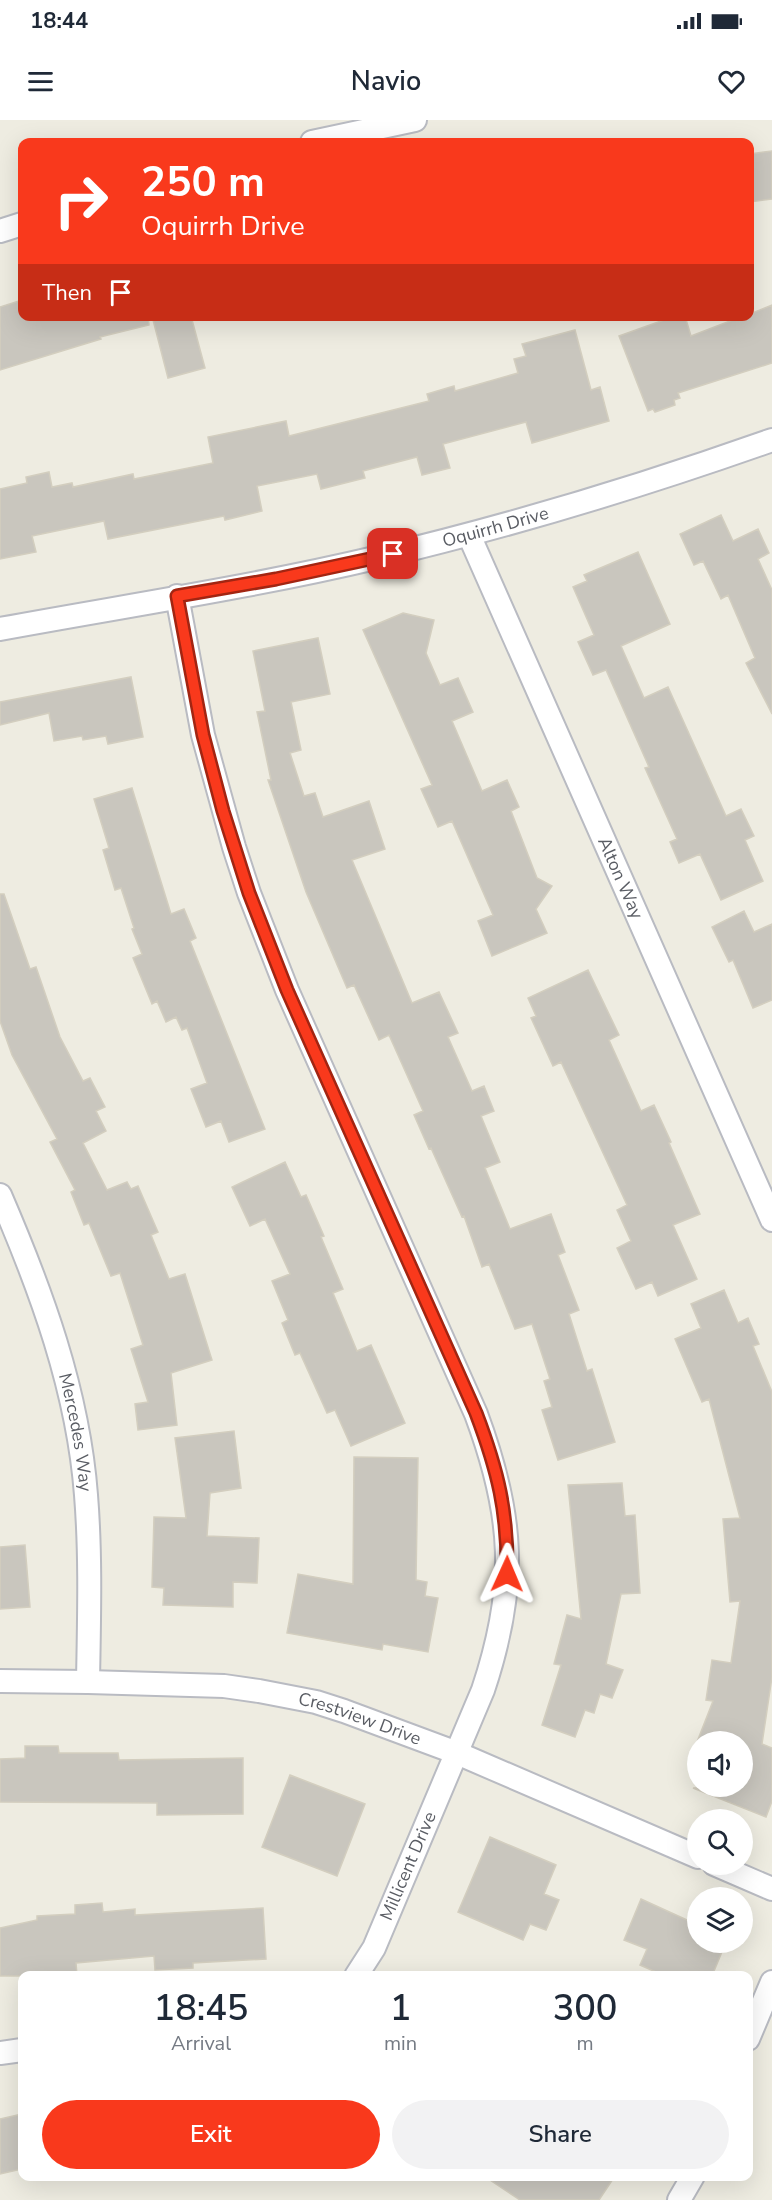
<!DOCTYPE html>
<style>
body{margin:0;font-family:"Nunito Sans",sans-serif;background:#f2f2f3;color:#1f2937;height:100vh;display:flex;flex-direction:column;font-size:22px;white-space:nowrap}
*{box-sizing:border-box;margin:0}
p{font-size:20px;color:#747a83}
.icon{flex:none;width:33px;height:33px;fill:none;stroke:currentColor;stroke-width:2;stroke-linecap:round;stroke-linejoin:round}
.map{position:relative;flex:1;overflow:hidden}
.side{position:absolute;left:18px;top:1851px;width:735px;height:210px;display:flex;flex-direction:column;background:#fff;border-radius:12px;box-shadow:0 6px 24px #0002}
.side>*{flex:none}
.hud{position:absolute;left:18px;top:18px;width:736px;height:183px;border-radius:12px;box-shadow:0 6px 24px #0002;background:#f9391c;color:#fff;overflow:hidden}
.tools{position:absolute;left:687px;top:1611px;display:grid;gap:12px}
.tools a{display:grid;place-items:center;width:66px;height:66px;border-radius:50%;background:#fff;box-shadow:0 6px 24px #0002;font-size:30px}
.pin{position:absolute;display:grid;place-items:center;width:51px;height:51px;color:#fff;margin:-26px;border-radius:12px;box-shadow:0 3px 9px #0006}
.me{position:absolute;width:66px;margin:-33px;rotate:1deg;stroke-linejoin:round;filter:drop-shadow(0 0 4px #0008)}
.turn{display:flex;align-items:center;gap:21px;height:126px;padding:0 24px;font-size:27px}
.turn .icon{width:78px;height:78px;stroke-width:2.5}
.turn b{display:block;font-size:42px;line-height:51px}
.then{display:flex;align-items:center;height:57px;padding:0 24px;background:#0003;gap:12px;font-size:22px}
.eta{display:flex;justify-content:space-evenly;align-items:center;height:102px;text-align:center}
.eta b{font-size:36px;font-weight:600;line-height:42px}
.action{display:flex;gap:12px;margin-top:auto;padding:12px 24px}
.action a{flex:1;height:69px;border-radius:36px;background:#f9391c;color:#fff;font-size:24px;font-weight:600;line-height:69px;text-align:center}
.action a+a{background:#f2f2f3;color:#1f2937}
.status{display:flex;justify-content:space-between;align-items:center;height:42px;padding:0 30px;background:#fff;direction:ltr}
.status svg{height:16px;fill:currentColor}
header{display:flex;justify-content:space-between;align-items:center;height:78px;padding:0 24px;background:#fff;font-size:27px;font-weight:600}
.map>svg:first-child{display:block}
.building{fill:#c9c6be;stroke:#d3cebf;stroke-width:1.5}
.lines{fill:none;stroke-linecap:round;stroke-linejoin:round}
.street-casing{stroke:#b9bbc2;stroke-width:26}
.street{stroke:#fff;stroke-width:22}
.route-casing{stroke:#a22512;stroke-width:15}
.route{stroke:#f9391c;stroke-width:10}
.labels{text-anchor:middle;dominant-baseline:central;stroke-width:5;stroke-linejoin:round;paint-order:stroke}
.street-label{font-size:18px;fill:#5a5d64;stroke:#fff}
</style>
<div class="status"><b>18:44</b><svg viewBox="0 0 49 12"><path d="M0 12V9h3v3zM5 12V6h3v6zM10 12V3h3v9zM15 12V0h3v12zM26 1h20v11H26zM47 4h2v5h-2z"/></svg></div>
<header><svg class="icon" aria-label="menu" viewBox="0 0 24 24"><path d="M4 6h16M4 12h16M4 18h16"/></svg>Navio<svg class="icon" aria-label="heart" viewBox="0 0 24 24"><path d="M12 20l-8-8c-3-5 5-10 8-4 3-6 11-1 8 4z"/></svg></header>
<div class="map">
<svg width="772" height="2080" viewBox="0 0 772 2080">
<rect width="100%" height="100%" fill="#eeece1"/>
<path class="building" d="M772 31V79L750 82V34Z
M22 180V196H148L149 205 100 217 101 219 0 250V187Z
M772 185V243L678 273 680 278 674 280 675 285 655 292 653 289 648 291 619 216 675 196H685L691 216 743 196H750V194Z
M152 196H191L205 248 168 258Z
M575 210 591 270 600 267 609 301 532 323 526 302 443 324 450 348 422 355 417 337 363 351 365 358 321 369 317 354 257 366 262 391 225 400 224 396 108 419 104 401 32 416 36 432 0 439V369L27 363 26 357 49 352 52 367 72 363 73 367 133 354 134 359 213 343 208 317 286 301 289 316 429 281 427 274 454 266 455 271 518 253 514 239 526 236 522 224Z
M721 395 733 421 758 409 769 433 758 439 772 470V594L746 543 755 538 728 475 721 479 703 441 694 445 680 414Z
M638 432 670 504 621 526 644 578 668 567 726 696 741 689 754 716 745 720 763 761 721 780 700 734 679 743 670 722 677 719 645 648 649 647 606 550 593 555 578 522 594 515 573 467 587 461 584 455Z
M403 493 434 500 426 533 440 565 458 558 473 592 452 601 482 671 507 660 519 687 511 691 537 758 552 766 536 789 547 813 492 836 478 801 493 795 452 701 438 707 421 669 432 665 363 510Z
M318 518 330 574 291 582 301 630 290 633 304 676 315 673 323 697 369 681 385 729 352 740 412 883 439 872 458 913 448 917 472 971 484 966 494 991 481 996 500 1042 485 1048 510 1109 551 1094 565 1132 558 1135 579 1190 569 1194 587 1251 592 1249 615 1322 558 1340 542 1290 552 1287 544 1261 550 1259 532 1204 515 1209 489 1144 482 1147 464 1096 462 1097 431 1028 429 1029 414 995 423 991 389 915 379 920 354 865 347 868 306 772 268 660H271L257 592 265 591 253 531Z
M131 557 143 617 108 624 106 616 83 620 82 616 54 621 49 593 0 605V582Z
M132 668 171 794 184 789 196 818 190 821 265 1009 229 1022 221 1001 206 1007 191 969 207 963 187 908 182 910 176 897 166 902 157 881 152 884 133 838 142 834 132 809 134 808 121 768 115 770 103 730 109 728 94 679Z
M0 774H4L30 849 36 847 60 917 83 961 90 958 105 987 96 991 106 1011 83 1023 107 1070 127 1062 131 1069 138 1066 158 1112 151 1115 169 1159 185 1154 212 1240 171 1253 177 1305 138 1310 135 1284 148 1282 131 1229 143 1225 120 1153 111 1156 89 1103 84 1105 71 1072 75 1070 50 1022 57 1019 12 935 0 901Z
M744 791 754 812 772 804V880L753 888 733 840 729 842 712 807Z
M588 850 619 915 609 920 641 991 654 985 671 1022 669 1023 700 1094 673 1105 697 1159 658 1176 652 1162 636 1169 617 1128 631 1121 617 1090 627 1085 561 942 553 946 531 898 536 896 528 878Z
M285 1042 301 1077 306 1075 324 1116 321 1117 343 1169 333 1173 357 1231 371 1225 405 1303 351 1326 335 1290 327 1293 300 1233 295 1235 282 1203 288 1200 272 1161 290 1154 265 1099 250 1106 232 1067Z
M724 1170 738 1203 748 1198 759 1224 753 1226 772 1272V1557L762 1624 772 1628V1681L766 1697 693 1668 742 1666V1622H697L713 1581 706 1580 712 1540 731 1543 740 1481 730 1482 723 1399 740 1398 709 1279 702 1282 675 1219 701 1208 691 1184Z
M234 1311 241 1368 210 1373 207 1416 259 1418 257 1463 233 1462V1487L163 1485 164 1468 152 1467 154 1397 186 1398 175 1318Z
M354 1337 418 1338 416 1460 427 1462 425 1476 438 1478 428 1532 383 1524 382 1530 287 1513 298 1454 353 1464Z
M622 1363 625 1396 635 1395 640 1473 621 1474 606 1544 623 1550 612 1578 600 1574 594 1593 585 1590 575 1617 542 1605 561 1545 554 1544 567 1495 581 1499 568 1365Z
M25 1425 30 1487 0 1489V1427Z
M25 1626H58L59 1633H118L119 1640 243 1638V1694L157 1695V1683L0 1682V1639L25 1638Z
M290 1655 365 1684 337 1756 262 1727Z
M490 1717 556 1745 544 1774 559 1780 546 1810 530 1804 523 1820 458 1792Z
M641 1779 698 1805V1822H726L712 1856H665L640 1845 647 1829 624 1820Z
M102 1783 103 1792 135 1789V1795L263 1788 266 1839 193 1843V1848L155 1850 154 1836 76 1843 77 1856H0V1808L37 1800V1796L75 1794V1785Z
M22 1994V2049L0 2054V1999Z
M484 2056H615L599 2080H520Z"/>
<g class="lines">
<defs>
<g id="street">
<path d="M312 22 415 0"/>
<path d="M0 111 22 104"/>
<path id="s1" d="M469 415 772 1100"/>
<path d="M177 476 203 615 234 727 249 773 287 870 476 1294C514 1396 518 1465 483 1570L374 1828 356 1856"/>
<path id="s2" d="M0 509C125 486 252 467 375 438 510 406 642 366 772 320"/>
<path id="s3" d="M0 1075C41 1170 78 1270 86 1375 91 1437 89 1500 88 1562"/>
<path id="s4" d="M0 1561 88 1562 224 1566 259 1571 316 1582 344 1591 457 1633 698 1737"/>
<path d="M714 1744 772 1769"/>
<path d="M748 1919 772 1862"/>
<path d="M0 1933 22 1930"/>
<path d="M679 2080 693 2056"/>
</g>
</defs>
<use href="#street" class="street-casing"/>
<use href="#street" class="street"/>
</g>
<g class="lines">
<defs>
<path id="route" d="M393 434 276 459 177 476 203 615 223 691 249 773 287 870 476 1293C498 1351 508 1392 507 1454"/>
</defs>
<use href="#route" class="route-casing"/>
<use href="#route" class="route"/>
</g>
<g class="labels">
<g class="street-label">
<text stroke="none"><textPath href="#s2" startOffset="506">Oquirrh Drive</textPath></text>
<text stroke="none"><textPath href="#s1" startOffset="375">Alton Way</textPath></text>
<text stroke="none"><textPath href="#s3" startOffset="250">Mercedes Way</textPath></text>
<text stroke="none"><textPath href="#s4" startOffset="364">Crestview Drive</textPath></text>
<text transform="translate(408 1746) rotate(-67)">Millicent Drive</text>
</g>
</g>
</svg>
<div class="tools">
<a><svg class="icon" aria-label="sound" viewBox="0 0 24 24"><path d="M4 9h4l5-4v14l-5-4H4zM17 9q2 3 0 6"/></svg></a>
<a><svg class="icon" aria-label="search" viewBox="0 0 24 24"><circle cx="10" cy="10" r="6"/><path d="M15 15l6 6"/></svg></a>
<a><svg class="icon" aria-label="layers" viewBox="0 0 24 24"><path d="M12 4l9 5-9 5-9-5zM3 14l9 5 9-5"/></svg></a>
</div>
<div class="pin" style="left:393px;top:434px;background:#d93025"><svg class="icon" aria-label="arrive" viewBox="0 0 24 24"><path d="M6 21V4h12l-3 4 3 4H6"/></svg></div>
<svg class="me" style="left:507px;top:1454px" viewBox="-20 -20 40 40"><path d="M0-17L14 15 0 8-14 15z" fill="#f9391c" stroke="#fff" stroke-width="4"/></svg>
<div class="hud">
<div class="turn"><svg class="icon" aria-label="right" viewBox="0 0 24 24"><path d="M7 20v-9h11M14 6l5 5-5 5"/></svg><div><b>250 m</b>Oquirrh Drive</div></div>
<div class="then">Then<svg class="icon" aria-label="arrive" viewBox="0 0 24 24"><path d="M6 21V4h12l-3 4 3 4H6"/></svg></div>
</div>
<section class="side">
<div class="eta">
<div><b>18:45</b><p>Arrival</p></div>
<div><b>1</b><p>min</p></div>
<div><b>300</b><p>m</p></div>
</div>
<div class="action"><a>Exit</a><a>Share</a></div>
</section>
</div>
